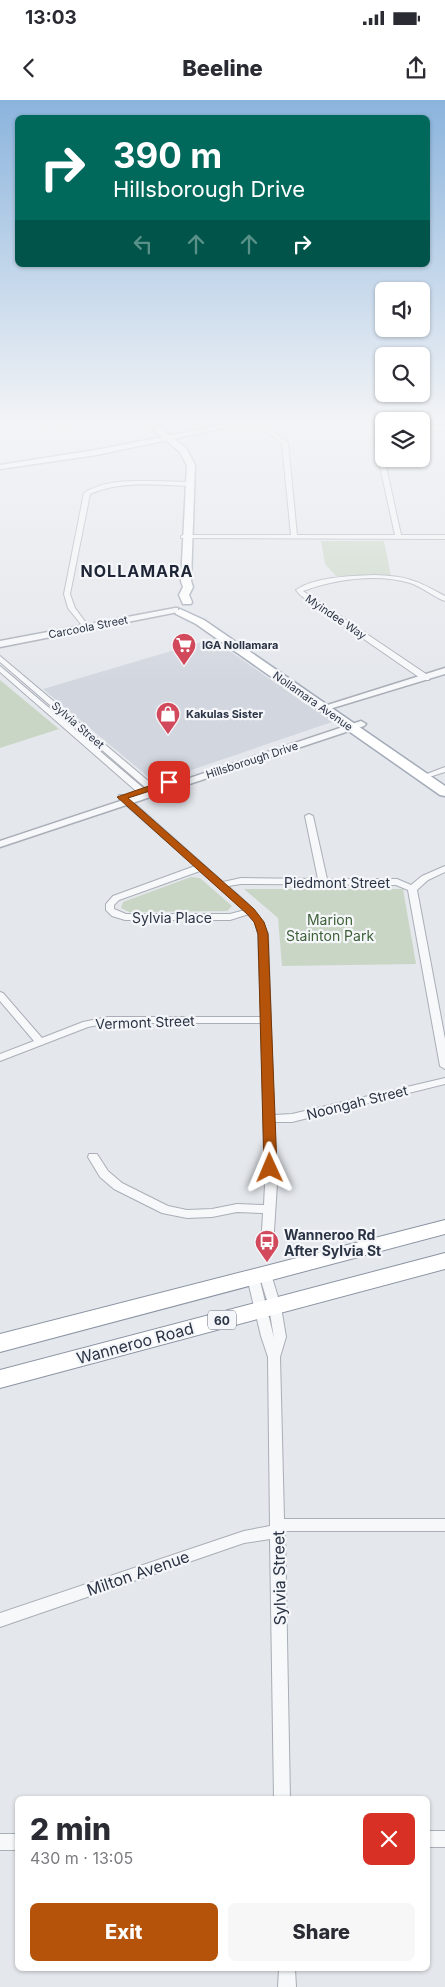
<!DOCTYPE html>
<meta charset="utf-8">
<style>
body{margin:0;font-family:Inter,sans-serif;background:#f7f7f7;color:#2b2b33;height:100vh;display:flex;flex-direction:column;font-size:19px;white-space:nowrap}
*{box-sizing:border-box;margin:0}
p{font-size:16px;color:#7c7c81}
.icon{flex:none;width:28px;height:28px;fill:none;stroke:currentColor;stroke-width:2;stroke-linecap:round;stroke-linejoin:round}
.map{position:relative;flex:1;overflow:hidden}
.drawer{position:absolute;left:15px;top:1696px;width:415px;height:175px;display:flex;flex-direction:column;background:#fff;border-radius:8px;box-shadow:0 1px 4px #0004}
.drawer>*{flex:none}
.top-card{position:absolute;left:15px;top:15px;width:415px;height:152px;border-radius:8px;box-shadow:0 1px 4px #0004;background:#00695c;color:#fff;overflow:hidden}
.controls{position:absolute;left:375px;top:182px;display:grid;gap:10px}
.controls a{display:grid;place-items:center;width:55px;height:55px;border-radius:8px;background:#fff;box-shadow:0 1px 4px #0004;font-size:25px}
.pin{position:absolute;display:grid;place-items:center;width:42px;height:42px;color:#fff;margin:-21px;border-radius:10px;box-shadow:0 2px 8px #0006}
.me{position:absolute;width:55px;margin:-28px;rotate:359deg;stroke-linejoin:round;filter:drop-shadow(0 0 4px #0008)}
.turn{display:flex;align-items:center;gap:18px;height:105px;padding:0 15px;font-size:22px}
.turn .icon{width:65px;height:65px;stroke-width:2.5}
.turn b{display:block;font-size:35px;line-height:42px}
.lanes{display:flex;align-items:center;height:48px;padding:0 15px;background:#0003;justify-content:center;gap:25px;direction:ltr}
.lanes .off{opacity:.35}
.round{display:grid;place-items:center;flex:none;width:52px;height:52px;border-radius:8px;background:#f7f7f7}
.overview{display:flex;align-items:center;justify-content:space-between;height:85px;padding:0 15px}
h1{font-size:30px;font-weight:800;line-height:38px}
.action{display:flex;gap:10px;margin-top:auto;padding:10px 15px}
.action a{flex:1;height:58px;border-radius:8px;background:#b45309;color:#fff;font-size:20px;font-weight:800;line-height:58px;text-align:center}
.action a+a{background:#f7f7f7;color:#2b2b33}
.status{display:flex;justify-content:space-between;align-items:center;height:35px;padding:0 25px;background:#fff;direction:ltr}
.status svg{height:14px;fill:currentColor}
header{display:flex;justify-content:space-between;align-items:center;height:65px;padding:0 15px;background:#fff;font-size:22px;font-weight:800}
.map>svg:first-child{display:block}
.built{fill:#d2d6de}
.green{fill:#c9d6c5}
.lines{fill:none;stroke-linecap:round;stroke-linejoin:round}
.minor-casing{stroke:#a9aeb7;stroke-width:2}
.tertiary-casing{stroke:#a9aeb7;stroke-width:3}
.secondary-casing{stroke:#a9aeb7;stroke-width:3}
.primary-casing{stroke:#a3abb8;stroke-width:3}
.trunk-casing{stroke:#8b94a3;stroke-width:2}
.minor{fill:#f7f8fa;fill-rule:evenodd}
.tertiary{fill:#f7f8fa;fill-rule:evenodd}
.secondary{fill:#fff;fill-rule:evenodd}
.primary{fill:#fff;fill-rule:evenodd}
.trunk{fill:#fff;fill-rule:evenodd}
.route{fill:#b45309;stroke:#753606}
.labels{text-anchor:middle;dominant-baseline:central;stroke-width:4.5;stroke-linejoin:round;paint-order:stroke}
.far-street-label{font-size:11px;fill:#2b3445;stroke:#f4f6f9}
.far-poi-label{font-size:11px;font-weight:bold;fill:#2b3445;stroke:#f4f6f9;text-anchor:start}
.shield{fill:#f4f6f9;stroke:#676e7b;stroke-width:1}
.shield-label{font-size:12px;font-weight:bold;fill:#2b3445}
.street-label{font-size:14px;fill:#2b3445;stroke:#f4f6f9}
.park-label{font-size:14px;fill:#3f6138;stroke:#f4f6f9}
.poi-label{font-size:14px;font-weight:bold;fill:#2b3445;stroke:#f4f6f9;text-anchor:start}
.far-district-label{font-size:16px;font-weight:bold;letter-spacing:1px;fill:#1d2536;stroke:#f4f6f9}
.near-street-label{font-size:16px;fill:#2b3445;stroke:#f4f6f9}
</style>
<div class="status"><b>13:03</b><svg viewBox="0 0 49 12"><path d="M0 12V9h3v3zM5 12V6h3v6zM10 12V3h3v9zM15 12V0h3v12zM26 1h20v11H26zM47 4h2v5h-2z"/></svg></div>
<header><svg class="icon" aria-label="back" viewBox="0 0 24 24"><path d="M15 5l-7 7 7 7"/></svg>Beeline<svg class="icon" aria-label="share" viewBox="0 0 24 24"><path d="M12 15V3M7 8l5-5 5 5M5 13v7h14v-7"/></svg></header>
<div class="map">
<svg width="445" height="1887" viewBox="0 0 445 1887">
<rect width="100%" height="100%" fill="#e4e7ec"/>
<path class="built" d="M212 539 332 622 159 681 152 680 43 589Z"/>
<path class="green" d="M321 441H384L391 476H336L325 464Z
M0 580 59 629 0 648Z
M191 777 200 778 232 806 227 811 129 812 121 808 123 802Z
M244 789H403L416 864 282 866 278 818Z"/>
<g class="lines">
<defs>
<path id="minor" d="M32 321H39L46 323 76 321 46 327Z
M262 323 288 343 297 435H395L374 339 384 331V336L380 339 401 435H445V439L181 438V436L183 435H291L282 344 260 326 259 325Z
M445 326V330L421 331V327Z
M152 381 192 382 195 384 192 386C158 385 122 380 90 394L70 494 75 508 89 527 84 528 68 508 64 494 84 393C103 380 130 381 152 381Z
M373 475C407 476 416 480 445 496V501C433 497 423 487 410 483 378 473 335 479 303 491L429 576V580H423L300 495 296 490C314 477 351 476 373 475Z
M0 556 159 690V694H153L0 562Z
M0 566 149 693V697H143L0 572Z
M445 667V672L423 679 419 677Z
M119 695H125L223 782 241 778 318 779 305 716 309 714 313 716 327 779H397L411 785 422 776 445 766V772L428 780 417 790 445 939V969L440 966 408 790 396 785 241 784 228 786C245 801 260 812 268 834L274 1015 292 1014 445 978V984L292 1022H274L277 1084 273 1146 271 1149 267 1150 263 1149 261 1146 263 1113 237 1112 212 1117 187 1118 162 1113 114 1089 100 1077 88 1057 89 1054H97L108 1071 122 1083 168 1106 187 1110 212 1109 237 1104 264 1105 265 1084 261 923H108L88 927 0 961V954L34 941 0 901V892L3 893 42 938 83 922 108 917H261L258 834 255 822 249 814 230 820H125L112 816 106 810V804L113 796 195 766 119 699ZM200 771 245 810 230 814H126L114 809V805L119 800Z
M265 1169 269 1171 271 1174 281 1207 286 1237 280 1257 284 1419H445V1431H285L290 1699H274L270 1439 244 1443 0 1527V1513L244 1431 270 1426 268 1257 261 1236 247 1177 249 1174 253 1172 257 1174 259 1177 274 1238 269 1207 259 1174 261 1171Z
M428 1731H445V1747H428Z
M0 1734H18V1750H0Z
M279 1869H295L296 1887H278Z"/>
<path id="tertiary" d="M175 508H178V512L0 547V541Z
M445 568V574L326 610 323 611 318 608Z
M361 621 366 624 364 626 0 747V741Z"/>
<path id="secondary" d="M243 321H258L96 355 0 369V365L96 350Z"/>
<path id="primary" d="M143 321H152L186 348 195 365 191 481 193 487 189 495 192 502 191 504H183L179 495 183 487 181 481 187 365 179 351Z
M180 509 204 520 445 686V696L440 695 196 524 176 514 175 512Z"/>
<path id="trunk" d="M445 1120V1134L0 1252V1234Z
M445 1153V1169L0 1288V1270Z"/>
</defs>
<use href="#minor" class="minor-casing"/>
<use href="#tertiary" class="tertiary-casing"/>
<use href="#secondary" class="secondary-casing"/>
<use href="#primary" class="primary-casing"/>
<use href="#trunk" class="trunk-casing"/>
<use href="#minor" class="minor"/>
<use href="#tertiary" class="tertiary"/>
<use href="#secondary" class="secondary"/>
<use href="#primary" class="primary"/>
<use href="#trunk" class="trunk"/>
</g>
<linearGradient id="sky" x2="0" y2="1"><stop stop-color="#8bb4dd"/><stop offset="0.55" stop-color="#f3f4f6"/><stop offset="1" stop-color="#f3f4f6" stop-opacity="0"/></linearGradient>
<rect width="445" height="585" fill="url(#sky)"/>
<path class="route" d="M169 679 174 682 172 684 128 698 254 809 264 822 268 834 277 1068 275 1071H266L264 1068 258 834 254 822 247 814 117 697Z"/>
<defs>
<symbol id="supermarket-pin" viewBox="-11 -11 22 30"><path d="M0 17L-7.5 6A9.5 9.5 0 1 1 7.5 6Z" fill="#d1495b" stroke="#f4f6f9"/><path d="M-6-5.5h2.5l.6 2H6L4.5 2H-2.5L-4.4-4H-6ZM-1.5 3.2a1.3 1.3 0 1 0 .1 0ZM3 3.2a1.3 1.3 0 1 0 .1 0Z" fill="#fff"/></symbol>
<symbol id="shop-pin" viewBox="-11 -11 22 30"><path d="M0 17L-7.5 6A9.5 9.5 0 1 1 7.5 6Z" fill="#d1495b" stroke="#f4f6f9"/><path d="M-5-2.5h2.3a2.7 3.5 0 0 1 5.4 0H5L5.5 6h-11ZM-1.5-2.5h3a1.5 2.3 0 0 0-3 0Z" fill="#fff"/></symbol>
<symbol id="bus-pin" viewBox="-11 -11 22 30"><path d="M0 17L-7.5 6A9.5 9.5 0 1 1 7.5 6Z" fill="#d1495b" stroke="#f4f6f9"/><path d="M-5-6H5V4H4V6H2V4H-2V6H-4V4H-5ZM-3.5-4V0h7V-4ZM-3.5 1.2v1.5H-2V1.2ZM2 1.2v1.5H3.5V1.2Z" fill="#fff"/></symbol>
</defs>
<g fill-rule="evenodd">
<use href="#supermarket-pin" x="170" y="531" width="28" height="38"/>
<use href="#shop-pin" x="154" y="600" width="28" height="38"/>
<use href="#bus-pin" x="253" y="1128" width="28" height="38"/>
</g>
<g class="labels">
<g class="far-street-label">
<text transform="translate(336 517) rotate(34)">Myindee Way</text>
<text transform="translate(88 527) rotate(-11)">Carcoola Street</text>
<text transform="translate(313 601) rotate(35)">Nollamara Avenue</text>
<text transform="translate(78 625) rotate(41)">Sylvia Street</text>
<text transform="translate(252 660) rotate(-18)">Hillsborough Drive</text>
</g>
<g class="far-poi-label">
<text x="202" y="545">IGA Nollamara</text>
<text x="186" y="614">Kakulas Sister</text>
</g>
<rect class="shield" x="208" y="1210.5" width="28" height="19" rx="4"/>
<g class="shield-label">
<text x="222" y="1220">60</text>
</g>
<g class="street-label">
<text x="337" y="782">Piedmont Street</text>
<text x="172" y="817">Sylvia Place</text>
<text transform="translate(145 922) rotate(-2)">Vermont Street</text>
<text transform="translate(357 1002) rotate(-14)">Noongah Street</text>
</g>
<g class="park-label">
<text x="330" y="819">Marion<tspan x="330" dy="16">Stainton Park</tspan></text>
</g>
<g class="poi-label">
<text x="284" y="1134">Wanneroo Rd<tspan x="284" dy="16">After Sylvia St</tspan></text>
</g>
<g class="far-district-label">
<text x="137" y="471">NOLLAMARA</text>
</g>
<g class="near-street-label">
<text transform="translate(135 1243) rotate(-15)">Wanneroo Road</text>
<text transform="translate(138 1473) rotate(-19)">Milton Avenue</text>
<text transform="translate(279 1478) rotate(-91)">Sylvia Street</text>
</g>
</g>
</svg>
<div class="controls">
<a><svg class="icon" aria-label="sound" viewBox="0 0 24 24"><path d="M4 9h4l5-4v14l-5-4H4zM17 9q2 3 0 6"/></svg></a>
<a><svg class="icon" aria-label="search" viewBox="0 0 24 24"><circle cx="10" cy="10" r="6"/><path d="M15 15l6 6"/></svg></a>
<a><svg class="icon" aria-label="layers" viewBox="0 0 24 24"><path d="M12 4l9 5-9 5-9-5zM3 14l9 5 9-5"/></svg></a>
</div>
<div class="pin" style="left:169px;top:682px;background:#d93025"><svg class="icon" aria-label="arrive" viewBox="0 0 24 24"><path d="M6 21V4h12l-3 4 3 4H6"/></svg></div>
<svg class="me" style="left:270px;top:1068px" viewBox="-20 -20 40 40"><path d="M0-17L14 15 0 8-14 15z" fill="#b45309" stroke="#fff" stroke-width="4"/></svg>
<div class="top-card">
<div class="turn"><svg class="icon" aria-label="right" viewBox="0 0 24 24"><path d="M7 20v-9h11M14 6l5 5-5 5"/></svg><div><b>390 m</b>Hillsborough Drive</div></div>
<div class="lanes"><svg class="icon off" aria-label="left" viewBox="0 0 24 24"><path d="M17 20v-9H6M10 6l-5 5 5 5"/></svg><svg class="icon off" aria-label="ahead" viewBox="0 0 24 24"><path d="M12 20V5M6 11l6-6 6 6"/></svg><svg class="icon off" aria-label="ahead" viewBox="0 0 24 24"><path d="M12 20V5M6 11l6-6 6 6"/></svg><svg class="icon" aria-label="right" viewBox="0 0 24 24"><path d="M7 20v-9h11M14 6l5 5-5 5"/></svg></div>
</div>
<section class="drawer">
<div class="overview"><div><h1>2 min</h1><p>430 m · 13:05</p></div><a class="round" style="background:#d93025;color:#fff"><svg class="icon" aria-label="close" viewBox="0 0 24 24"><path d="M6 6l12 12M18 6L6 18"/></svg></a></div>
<div class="action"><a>Exit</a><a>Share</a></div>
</section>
</div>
